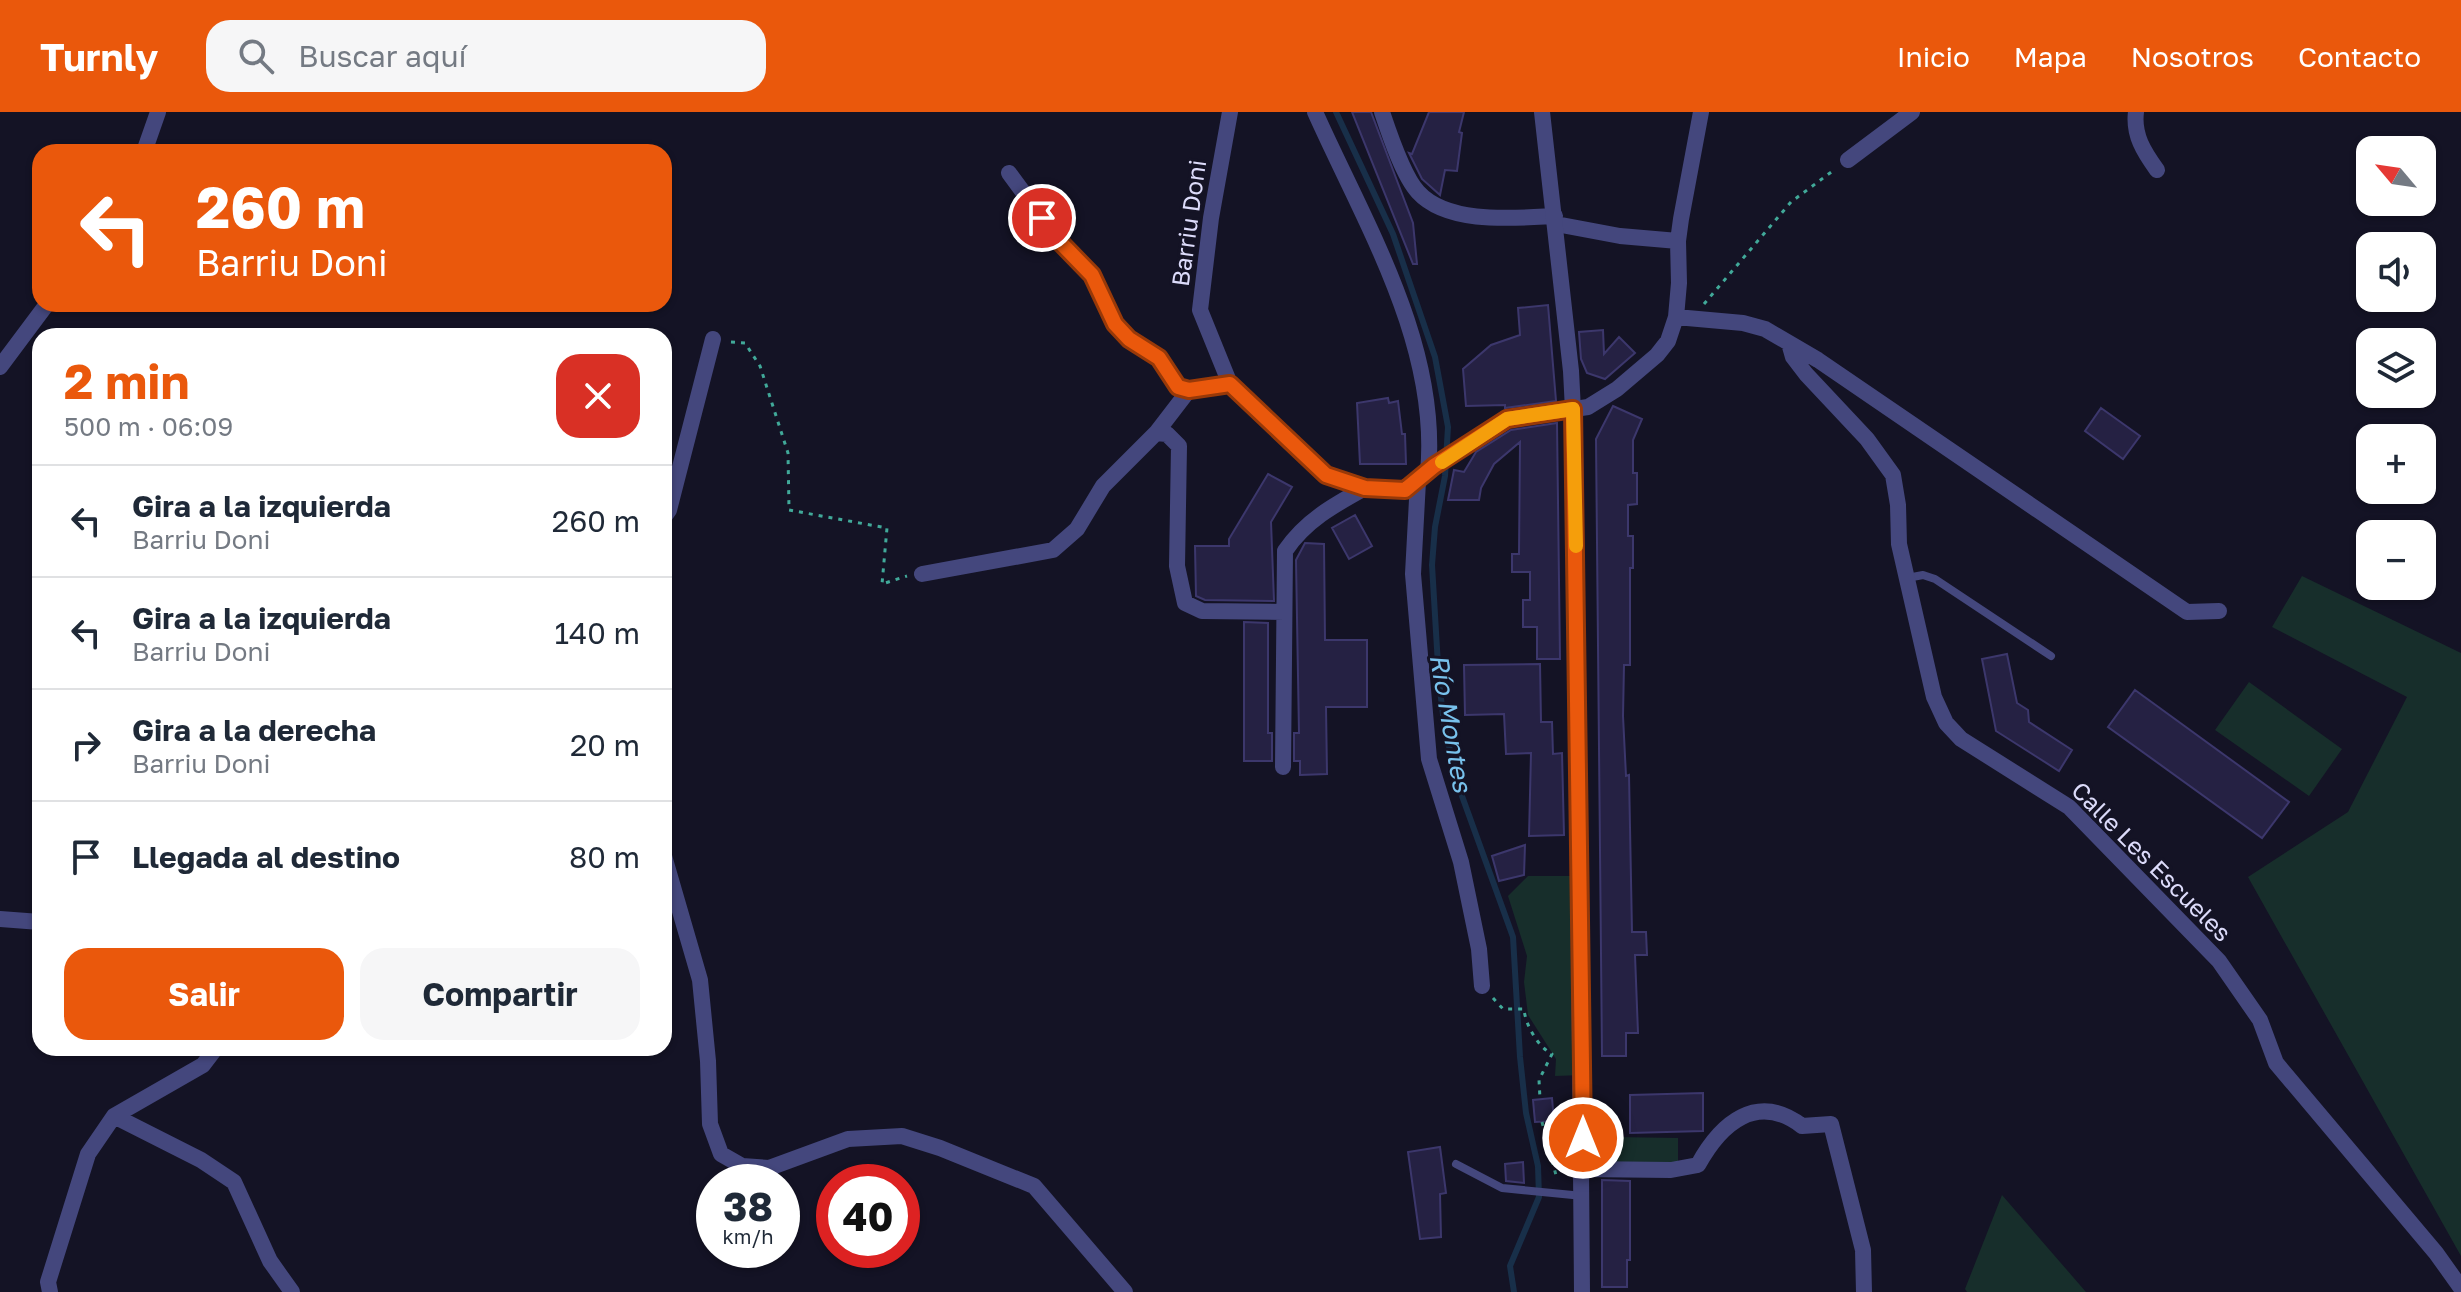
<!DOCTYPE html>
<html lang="es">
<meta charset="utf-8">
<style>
body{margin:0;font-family:"Golos Text",sans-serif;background:#f6f6f7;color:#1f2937;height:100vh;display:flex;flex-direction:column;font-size:30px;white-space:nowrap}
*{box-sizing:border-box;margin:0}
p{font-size:26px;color:#747a83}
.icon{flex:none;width:44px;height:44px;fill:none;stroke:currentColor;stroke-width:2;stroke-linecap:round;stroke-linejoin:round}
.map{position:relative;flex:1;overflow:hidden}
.sheet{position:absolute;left:32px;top:216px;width:640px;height:728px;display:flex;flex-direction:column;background:#fff;border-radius:24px;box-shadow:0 2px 6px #0004}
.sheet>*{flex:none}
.guide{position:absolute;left:32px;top:32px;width:640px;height:168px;border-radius:24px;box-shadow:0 2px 6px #0004;background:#ea580c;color:#fff;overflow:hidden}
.needle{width:52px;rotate:299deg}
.fabs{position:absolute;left:2356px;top:24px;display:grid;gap:16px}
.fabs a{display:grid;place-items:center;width:80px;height:80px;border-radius:16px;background:#fff;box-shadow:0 2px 6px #0004;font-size:40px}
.speed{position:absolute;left:696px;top:1052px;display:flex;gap:16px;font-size:40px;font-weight:700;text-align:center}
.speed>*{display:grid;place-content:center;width:104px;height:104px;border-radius:50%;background:#fff;box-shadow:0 2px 6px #0004;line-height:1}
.speed small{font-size:20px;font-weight:400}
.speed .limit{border:12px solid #d22;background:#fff;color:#111}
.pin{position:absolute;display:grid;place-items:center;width:68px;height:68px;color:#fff;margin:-34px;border:4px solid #fff;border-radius:50%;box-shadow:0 2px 8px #0007}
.me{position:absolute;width:88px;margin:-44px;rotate:0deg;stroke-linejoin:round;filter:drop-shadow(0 0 6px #0008)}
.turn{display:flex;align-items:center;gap:28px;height:168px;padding:0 32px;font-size:36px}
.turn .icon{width:104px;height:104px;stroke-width:2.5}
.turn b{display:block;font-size:56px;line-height:68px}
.round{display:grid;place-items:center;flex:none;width:84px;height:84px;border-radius:24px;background:#f6f6f7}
.headline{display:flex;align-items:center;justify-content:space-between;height:136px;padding:0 32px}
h1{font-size:48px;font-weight:700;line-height:60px;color:#ea580c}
.primary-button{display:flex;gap:16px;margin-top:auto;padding:16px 32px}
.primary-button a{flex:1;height:92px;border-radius:24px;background:#ea580c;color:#fff;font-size:32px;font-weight:700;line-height:92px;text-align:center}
.primary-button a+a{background:#f6f6f7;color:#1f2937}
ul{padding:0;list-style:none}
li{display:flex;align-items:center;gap:24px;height:112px;padding:0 32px;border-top:2px solid #e0e1e3}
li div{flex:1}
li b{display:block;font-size:30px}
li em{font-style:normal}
header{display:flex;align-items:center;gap:48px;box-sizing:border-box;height:112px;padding:0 40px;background:#ea580c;color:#fff}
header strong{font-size:38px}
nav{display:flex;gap:44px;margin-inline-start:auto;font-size:28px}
.search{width:560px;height:72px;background:#f6f6f7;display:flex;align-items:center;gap:20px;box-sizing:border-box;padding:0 28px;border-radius:24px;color:#747a83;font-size:30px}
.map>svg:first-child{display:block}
.green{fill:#172e2b}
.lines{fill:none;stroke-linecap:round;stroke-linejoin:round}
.stream{stroke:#182f49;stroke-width:6}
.building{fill:#252143;stroke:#3c376c;stroke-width:2}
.path{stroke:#41a999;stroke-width:3;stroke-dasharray:4 6;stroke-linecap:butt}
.service{stroke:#44477d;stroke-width:8}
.minor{stroke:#44477d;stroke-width:16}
.tertiary{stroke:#44477d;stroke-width:16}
.route-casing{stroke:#983908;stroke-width:20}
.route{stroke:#ea580c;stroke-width:14}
.slow{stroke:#f59e0b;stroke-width:14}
.labels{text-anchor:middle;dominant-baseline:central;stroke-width:6;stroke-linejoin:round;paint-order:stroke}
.street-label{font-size:24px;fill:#dcdbfa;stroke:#141325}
.water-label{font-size:26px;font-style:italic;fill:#78c1ec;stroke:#141325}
</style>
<header>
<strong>Turnly</strong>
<div class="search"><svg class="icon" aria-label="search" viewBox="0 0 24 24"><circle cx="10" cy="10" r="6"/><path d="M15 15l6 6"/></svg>Buscar aquí</div>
<nav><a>Inicio</a><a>Mapa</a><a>Nosotros</a><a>Contacto</a></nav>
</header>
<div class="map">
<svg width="2461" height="1180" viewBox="0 0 2461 1180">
<rect width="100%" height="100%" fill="#141325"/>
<path class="green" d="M2302 464 2461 541V1144L2248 765 2348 700 2407 585 2272 515Z
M2249 570 2342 637 2309 684 2215 618Z
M1528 764H1581L1583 963 1555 964 1556 947 1528 903 1524 870 1527 844 1508 784Z
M1614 1025 1678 1026V1052H1614Z
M2002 1083 2086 1180H1967L1965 1177Z"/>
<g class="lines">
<path class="stream" d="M1336 0 1393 122 1435 245 1448 315 1445 364 1435 415 1432 453 1439 570 1445 619 1462 684 1513 825 1520 945 1526 1001 1538 1054 1539 1085 1510 1154 1514 1180"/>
</g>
<path class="building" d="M1352 0H1371L1413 111 1417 152H1413Z
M1429 0H1464L1459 20 1462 21 1457 59 1445 58 1440 83 1422 67 1409 41 1412 42Z
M1548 193 1556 289 1505 296V293L1466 294 1463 257 1491 233 1520 223 1518 196Z
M1603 218 1604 242 1619 225 1635 241 1605 267 1587 261 1581 247 1579 220Z
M1388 286 1389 291 1398 289 1402 322H1405L1406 352H1360L1357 291Z
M1613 294 1642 307 1633 328V361H1637V392L1628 393V424H1633V456H1630V553H1624L1623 604 1626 664 1629 663 1632 820H1646L1647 843H1635L1638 921H1626V944H1602L1596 327Z
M2101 296 2140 324 2123 347 2085 319Z
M1557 311 1560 547H1537V515H1523V488H1530V460H1512V442H1519L1520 330 1494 352 1481 376 1479 388H1448L1454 358 1464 360 1476 340 1511 318Z
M1268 362 1292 375 1271 410 1274 489 1205 488 1196 484 1195 434H1229V427Z
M1355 403 1372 434 1349 447 1332 416Z
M1305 431 1324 432 1325 528H1367V595H1326L1327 662 1300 663V649H1294V621H1299L1296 448Z
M1244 510 1268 511V621H1272V649H1244Z
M2007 542 2017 591 2028 598 2029 610 2072 638 2059 659 1996 619 1982 547Z
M1540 552 1541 610H1552L1553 642 1562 641 1564 723 1529 724 1531 641 1506 642 1504 602 1465 603 1464 553Z
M2135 578 2289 690 2262 726 2108 615Z
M1525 733 1524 763 1499 769 1492 744Z
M1703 981V1019L1630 1021V983Z
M1552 986 1554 1009 1535 1010 1533 988Z
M1440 1035 1446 1081 1440 1082 1441 1125 1420 1127 1408 1040Z
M1523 1050 1524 1071 1506 1069 1505 1052Z
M1602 1068 1630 1069V1148H1627V1175H1602Z"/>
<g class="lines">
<path class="path" d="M1704 192 1791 90 1834 58
M731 230 745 231 760 254 788 341 789 398 887 416 882 472 907 464
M1493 886 1503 897H1524C1525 912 1538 935 1552 942L1539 968 1540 987
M1542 1010 1557 1067"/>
<path class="service" d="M1907 466 1923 463 1935 467 2051 544
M1456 1052 1502 1076 1583 1084"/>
<path class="minor" d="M1230 0 1211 106 1200 198 1230 272 1326 363 1365 376 1405 378 1434 354 1507 307 1588 295 1617 277 1657 243 1668 229 1676 205 1679 171 1678 129 1681 107 1701 0
M1315 0C1365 112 1440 233 1428 361
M1382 0C1389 21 1403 64 1418 80 1448 113 1515 106 1555 104
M2136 0C2133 23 2144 40 2157 58
M144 40 158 0
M1848 48 1912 0
M1009 61 1059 129 1092 163 1115 212 1129 227 1159 246 1178 275 1189 278 1230 272
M1556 112 1620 124 1678 129
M1676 205 1743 211 1765 217 1818 248 2187 500 2219 499
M1789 231 1793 245 1806 262 1867 327 1893 363 1898 393 1899 432 1934 585 1946 611 1961 627 2069 695 2219 849 2260 908 2276 951 2436 1141 2461 1176
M0 255 47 192
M1156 321 1167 322 1179 334 1177 454 1185 491 1202 499 1284 500
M1418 369 1413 462 1429 647 1461 750 1479 837 1482 874
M664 405 669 398 713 227
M922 462 1053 438 1077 417 1103 374 1156 321 1189 278
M1283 655 1285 439C1305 409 1334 393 1365 376
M664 744 700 868 708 949 710 1012 721 1042 742 1054 769 1056 848 1027 902 1024 940 1036 1034 1074 1125 1180
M0 807 40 810
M114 1004 201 1048 234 1070 270 1149 292 1180
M1583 1057 1671 1058 1698 1053C1721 1011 1757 980 1802 1014L1831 1012 1863 1138 1864 1180
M50 1180 48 1170 88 1042 114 1004 203 953 216 936"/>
<path class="tertiary" d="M1542 0 1571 259 1575 337 1582 1180"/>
</g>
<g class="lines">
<defs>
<path id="route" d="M1042 106 1059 129 1092 163 1115 212 1129 227 1159 246 1178 275 1189 278 1230 272 1326 363 1365 376 1405 378 1434 354 1507 307 1573 297 1583 1026"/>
</defs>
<use href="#route" class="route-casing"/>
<use href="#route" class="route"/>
<path class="slow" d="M1442 350 1507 307 1573 297 1576 434"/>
</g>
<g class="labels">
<g class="street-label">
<text transform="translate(1188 111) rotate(-82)">Barriu Doni</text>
<text transform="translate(2152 749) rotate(45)">Calle Les Escueles</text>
</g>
<g class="water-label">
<text transform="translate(1451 611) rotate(80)">Río Montes</text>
</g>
</g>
</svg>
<div class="fabs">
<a><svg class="needle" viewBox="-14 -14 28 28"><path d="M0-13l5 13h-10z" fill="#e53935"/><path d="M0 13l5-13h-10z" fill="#747a83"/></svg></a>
<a><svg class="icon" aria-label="sound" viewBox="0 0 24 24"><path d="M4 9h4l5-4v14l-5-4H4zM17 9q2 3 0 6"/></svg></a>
<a><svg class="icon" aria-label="layers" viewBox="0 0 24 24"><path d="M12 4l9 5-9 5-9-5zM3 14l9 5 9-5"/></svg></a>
<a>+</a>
<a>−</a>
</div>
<div class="speed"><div>38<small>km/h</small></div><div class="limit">40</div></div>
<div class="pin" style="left:1042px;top:106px;background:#d93025"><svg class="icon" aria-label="arrive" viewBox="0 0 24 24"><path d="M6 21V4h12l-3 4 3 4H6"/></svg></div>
<svg class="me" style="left:1583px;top:1026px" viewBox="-20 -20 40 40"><circle r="17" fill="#ea580c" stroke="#fff" stroke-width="3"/><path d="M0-11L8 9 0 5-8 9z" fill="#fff"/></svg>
<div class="guide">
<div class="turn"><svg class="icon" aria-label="left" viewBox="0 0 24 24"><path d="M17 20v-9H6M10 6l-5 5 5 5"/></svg><div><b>260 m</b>Barriu Doni</div></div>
</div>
<section class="sheet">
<div class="headline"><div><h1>2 min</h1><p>500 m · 06:09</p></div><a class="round" style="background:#d93025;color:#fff"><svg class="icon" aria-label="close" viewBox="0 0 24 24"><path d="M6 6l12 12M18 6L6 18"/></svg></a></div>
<ul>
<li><svg class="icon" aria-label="left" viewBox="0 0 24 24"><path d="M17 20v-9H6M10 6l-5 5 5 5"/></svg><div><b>Gira a la izquierda</b><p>Barriu Doni</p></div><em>260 m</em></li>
<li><svg class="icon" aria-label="left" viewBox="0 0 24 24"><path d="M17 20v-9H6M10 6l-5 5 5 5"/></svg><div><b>Gira a la izquierda</b><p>Barriu Doni</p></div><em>140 m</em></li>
<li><svg class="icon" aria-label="right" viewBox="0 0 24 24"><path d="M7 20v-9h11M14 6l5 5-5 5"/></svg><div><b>Gira a la derecha</b><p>Barriu Doni</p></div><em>20 m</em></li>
<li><svg class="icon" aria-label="arrive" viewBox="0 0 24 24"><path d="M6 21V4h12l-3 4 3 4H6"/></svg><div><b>Llegada al destino</b></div><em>80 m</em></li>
</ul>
<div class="primary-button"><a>Salir</a><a>Compartir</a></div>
</section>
</div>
